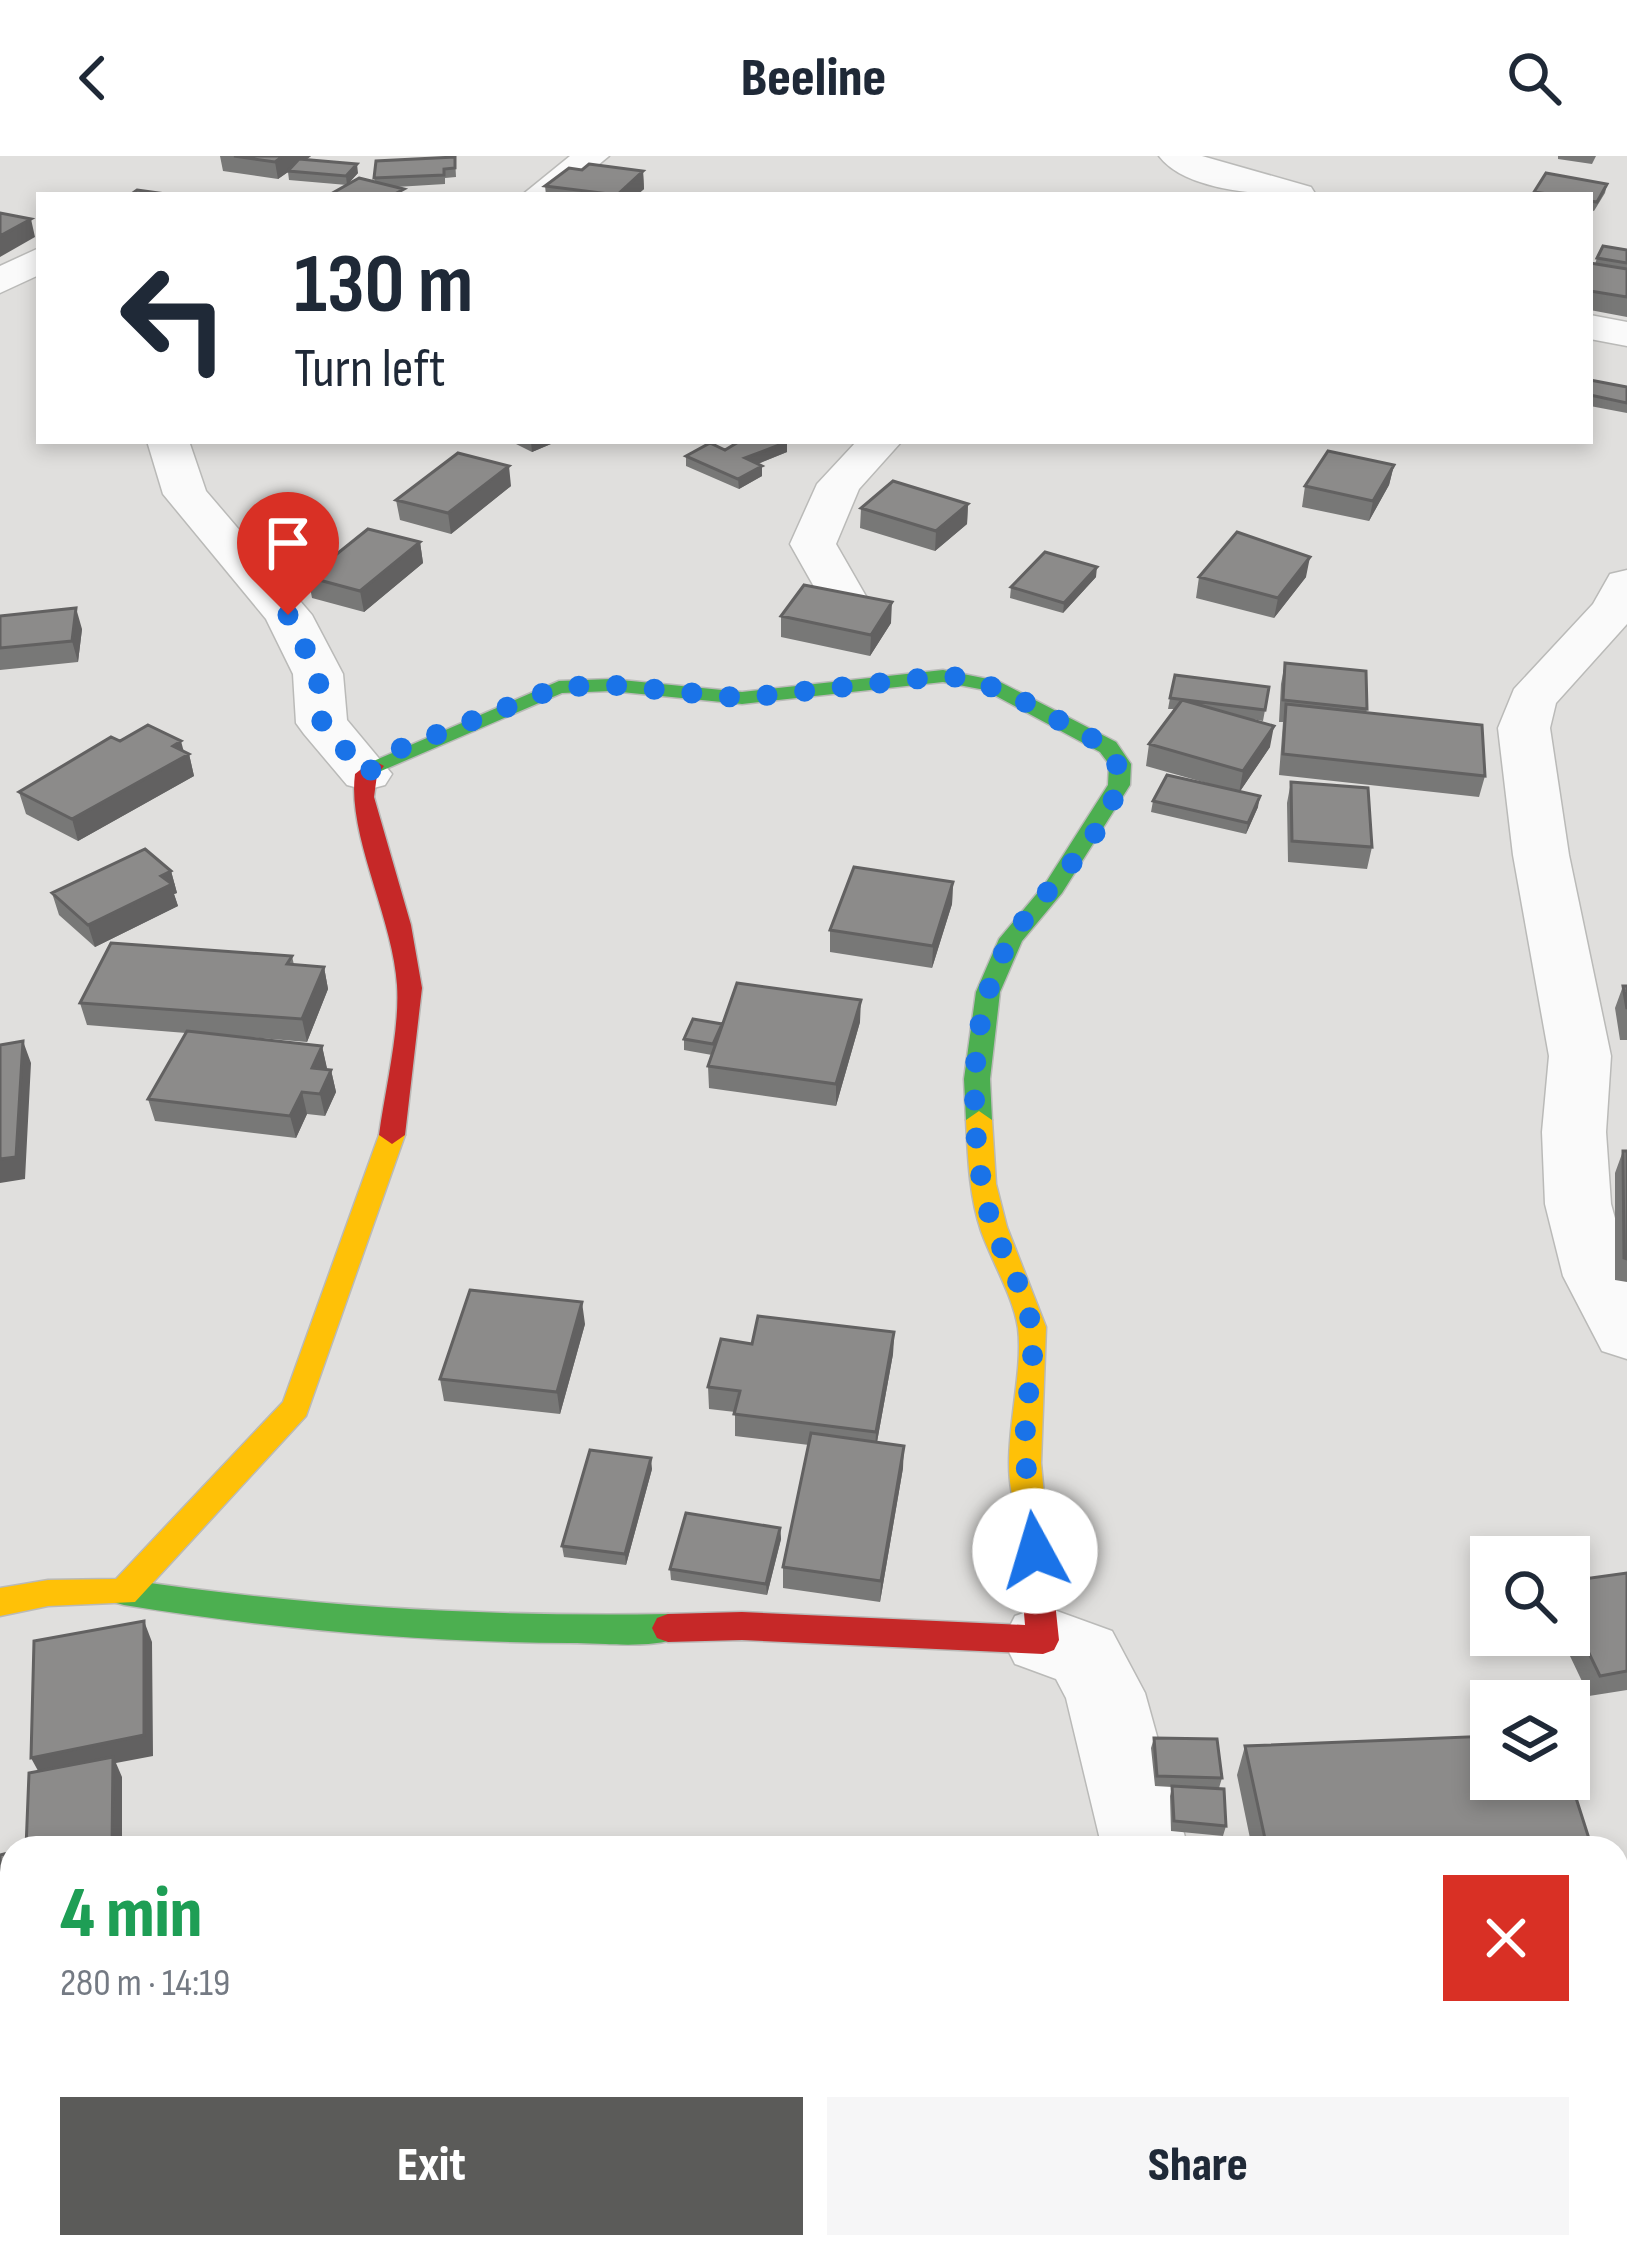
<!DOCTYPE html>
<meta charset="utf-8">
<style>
body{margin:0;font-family:"Sofia Sans Condensed",sans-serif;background:#f6f6f7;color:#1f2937;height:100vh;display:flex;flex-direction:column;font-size:45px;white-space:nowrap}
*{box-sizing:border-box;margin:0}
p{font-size:39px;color:#747a83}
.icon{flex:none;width:66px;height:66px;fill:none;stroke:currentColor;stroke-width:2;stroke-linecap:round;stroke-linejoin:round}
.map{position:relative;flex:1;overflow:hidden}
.details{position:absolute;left:0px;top:1680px;width:1629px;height:423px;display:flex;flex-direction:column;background:#fff;border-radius:36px 36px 0 0;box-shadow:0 6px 18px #0003}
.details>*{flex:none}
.banner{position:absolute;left:36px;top:36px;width:1557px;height:252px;border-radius:0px;box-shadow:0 6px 18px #0003;background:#fff;color:#1f2937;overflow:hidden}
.fabs{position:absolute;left:1470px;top:1380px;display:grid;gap:24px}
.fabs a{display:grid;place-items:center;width:120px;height:120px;border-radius:0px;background:#fff;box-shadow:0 6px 18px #0003;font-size:60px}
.pin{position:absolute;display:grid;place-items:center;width:102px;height:102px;color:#fff;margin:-123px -51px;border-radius:50% 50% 50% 0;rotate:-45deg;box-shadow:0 0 12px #0007}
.pin .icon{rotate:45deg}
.me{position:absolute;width:132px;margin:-66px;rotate:354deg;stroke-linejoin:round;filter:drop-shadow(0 0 9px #0008)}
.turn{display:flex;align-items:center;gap:42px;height:252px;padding:0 60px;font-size:54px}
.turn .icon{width:156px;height:156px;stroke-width:2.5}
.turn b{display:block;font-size:84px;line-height:102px}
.round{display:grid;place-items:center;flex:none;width:126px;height:126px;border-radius:0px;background:#f6f6f7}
.head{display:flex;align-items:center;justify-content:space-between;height:204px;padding:0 60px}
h1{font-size:72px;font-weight:800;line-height:90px;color:#1e9e55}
.button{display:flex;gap:24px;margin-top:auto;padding:24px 60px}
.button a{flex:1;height:138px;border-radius:0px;background:#5b5b59;color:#fff;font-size:48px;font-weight:800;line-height:138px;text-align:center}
.button a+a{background:#f6f6f7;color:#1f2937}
header{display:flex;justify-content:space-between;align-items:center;height:156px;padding:0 60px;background:#fff;font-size:54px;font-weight:800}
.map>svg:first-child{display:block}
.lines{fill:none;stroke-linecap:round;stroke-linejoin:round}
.street-casing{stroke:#babab8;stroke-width:3}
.fast-casing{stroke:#babab8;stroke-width:3}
.slow-casing{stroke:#babab8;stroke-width:3}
.jam-casing{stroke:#babab8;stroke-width:3}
.street{fill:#fafafa;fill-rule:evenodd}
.fast{fill:#4caf50;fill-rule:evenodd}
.slow{fill:#ffc107;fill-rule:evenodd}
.jam{fill:#c62828;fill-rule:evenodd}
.wall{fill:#787877}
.shaded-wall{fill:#626161}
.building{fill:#8c8b8a;stroke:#626161;stroke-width:3}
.route{stroke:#1a73e8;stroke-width:21;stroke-dasharray:0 37.8}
</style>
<header><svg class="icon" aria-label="back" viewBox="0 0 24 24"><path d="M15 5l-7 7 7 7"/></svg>Beeline<svg class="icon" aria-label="search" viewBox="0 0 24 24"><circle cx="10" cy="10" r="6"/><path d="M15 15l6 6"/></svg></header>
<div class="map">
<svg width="1627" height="2101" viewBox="0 0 1627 2101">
<rect width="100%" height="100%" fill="#e0dfdd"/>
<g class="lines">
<defs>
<path id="street" d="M570 0H609L562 39H522Z
M1159 0H1202L1311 31 1316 39C1272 39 1188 38 1159 0Z
M39 92V119L0 137V110Z
M1590 159 1627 166V190L1590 183Z
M147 285H189L206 335 312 459 343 518 347 564 392 618 385 629 366 634 347 629 304 578 296 567 293 518 266 463 163 338Z
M857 285H902L859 333 836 388 871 449 864 459 847 463 830 459 790 388 817 328Z
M1627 414V468L1556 547 1550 572 1569 699 1611 900 1606 976 1611 1048 1627 1105V1203L1602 1195 1563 1120 1545 1048 1542 976 1549 900 1513 699 1498 572 1514 533 1593 448 1610 418Z
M1043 1450 1112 1475 1145 1537 1188 1692H1102L1066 1542 1056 1523 1015 1508 1003 1484 1015 1460Z
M1627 1919V2013L1617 2015V1921Z
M1179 2091H1277L1278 2101H1180Z"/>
<path id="fast" d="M943 514 998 525 1116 586 1131 608 1130 629 1062 737 1022 785 1000 836 990 923 992 964 979 973 966 964 964 923 976 836 999 783 1045 728 1108 629 1109 608 1100 596 985 534 943 526 742 548 611 535 562 537 381 615H365L362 610 559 525 611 523 742 536Z
M124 1423C305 1451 485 1461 668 1458L679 1462 684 1472 679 1482C648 1493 604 1487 570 1487 420 1486 272 1473 124 1449L113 1446 108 1436 113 1426Z"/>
<path id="slow" d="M979 955 992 964 996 1028 1007 1071 1046 1171 1041 1307 1045 1350 1041 1359 1030 1363 1019 1359C994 1308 1025 1227 1018 1172 1013 1140 992 1106 981 1075 969 1039 968 1002 966 964Z
M392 970 405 979 306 1260 135 1446 48 1450 0 1460V1432L48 1424 116 1423 283 1246 379 979Z"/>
<path id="jam" d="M373 604 384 610 377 619 374 641 411 769 422 832 405 979 392 988 379 979C385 934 400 874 397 829 393 762 347 679 355 618Z
M1030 1337 1041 1341 1045 1350 1059 1484 1054 1494 1043 1498 742 1484 668 1486 657 1482 652 1472 657 1462 668 1458 742 1456 1025 1469 1015 1350 1019 1341Z"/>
</defs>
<use href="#street" class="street-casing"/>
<use href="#fast" class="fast-casing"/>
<use href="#slow" class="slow-casing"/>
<use href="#jam" class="jam-casing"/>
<use href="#street" class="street"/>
<use href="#fast" class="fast"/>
<use href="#slow" class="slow"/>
<use href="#jam" class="jam"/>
</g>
<path class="wall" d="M220 0H311L306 4 358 17 347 29 289 24 288 16 278 23 223 15Z
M1558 0H1596L1592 8 1558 3Z
M455 1 456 21 445 22V28L396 31 375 26 374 22Z
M582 14 643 15 644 33 637 39H546L545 30Z
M1607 28 1605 37 1594 55 1590 54V39H1533L1534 36Z
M1627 94V161L1590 154V107L1595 108 1597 102Z
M1590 224 1627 231V257L1590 250Z
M510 285H558L532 296Z
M725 294 787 296 758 308 762 310V320L739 333 686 310V300Z
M1394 309 1389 329 1369 365 1302 351 1305 330Z
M511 330 451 378 400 364 396 344Z
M968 348 967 368 935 395 860 372 861 352Z
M420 386 423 407 364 456 312 442 308 421Z
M1096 421 1063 457 1010 442 1011 431Z
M1199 421H1306L1274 462 1196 442Z
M0 460 82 473 78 506 0 514Z
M781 460 891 467 870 500 781 481Z
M1285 507 1367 553 1366 557 1485 620 1479 641 1279 619 1283 566H1279L1281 528Z
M1170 542 1265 554 1263 565 1252 563 1270 591 1240 635 1258 651 1246 678 1151 656 1153 645 1210 628 1146 610 1149 588 1175 553H1168Z
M120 585 184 596 189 598 194 620 78 685 26 658 19 636Z
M1291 626 1372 691 1367 713 1288 706 1287 647Z
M171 715 177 737 174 738 178 750 95 791 59 759 52 737Z
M953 726 952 748 932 812 830 796V774Z
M292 800 294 809 324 811 328 833 307 886 224 879 322 890 327 914H331L336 936 325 960 307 958 296 982 155 965 148 943 186 877 87 869 80 847Z
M1623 830H1627V884H1620L1615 852Z
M860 866 836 950 709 932 708 910 712 899 684 894V883L722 868Z
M1623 995H1627V1126L1615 1124V1017Z
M585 1168 560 1258 444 1245 440 1223Z
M894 1176 893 1198 877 1286 903 1312 880 1446 783 1432V1411L809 1289 735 1280V1256L709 1253 708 1231 752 1188Z
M652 1313 626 1409 564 1401 562 1390Z
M780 1372 781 1383 767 1439 671 1424 670 1413Z
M1627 1417V1534L1589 1540 1560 1479H1569V1425Z
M1154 1582 1222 1622 1219 1632 1226 1670 1223 1680 1171 1675 1170 1640 1172 1631 1155 1630 1151 1592Z
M1245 1590 1592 1692H1252L1237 1619Z"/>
<path class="shaded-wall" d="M283 0H311L278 23 275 6Z
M357 8 358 17 347 29 346 20Z
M643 15 644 33 637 39H617Z
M31 63 35 81 0 101V80Z
M533 285H558L532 296 531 286Z
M787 286V296L745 313V302Z
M1394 309 1389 329 1369 365 1373 345Z
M509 310 511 330 451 378 448 357Z
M762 310V320L739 333 738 323Z
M968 348 967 368 935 395 936 375Z
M420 386 423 407 364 456 360 435Z
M1310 401 1306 421 1274 462 1278 442Z
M1097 411 1096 421 1063 457 1064 447Z
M892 446 891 467 870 500 871 479Z
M76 452 82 473 78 506 72 485Z
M1274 570 1270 591 1239 637 1243 615Z
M181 585 185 600 189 598 194 620 78 685 72 663Z
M1260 640 1258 651 1246 678 1248 667Z
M171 715 177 737 174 738 178 750 95 791 88 769Z
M953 726 952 748 932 812 933 790Z
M324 811 328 833 307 886 302 863Z
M861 844 860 866 836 950V928Z
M23 885 31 907 25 1023 0 1027V1003Z
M322 890 327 912 317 934 312 912Z
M331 914 336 936 325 960 320 938Z
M302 936 307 958 296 982 290 960Z
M582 1146 585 1168 560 1258 557 1236Z
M894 1176 893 1198 875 1297 876 1276Z
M904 1290 903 1312 880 1446 881 1425Z
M651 1302 652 1313 626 1409 625 1398Z
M780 1372 781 1383 767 1439 766 1428Z
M144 1465 152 1486 153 1600 116 1607 122 1621V1692H112L42 1622 31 1602Z
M8 1697 12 1705V1807L0 1810Z"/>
<path class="building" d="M234 0H283L275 6Z
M455 1V12L444 13V19L374 22 376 5Z
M299 3 357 8 346 20 288 15Z
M589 8 643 15 617 39 545 30 569 12 582 14Z
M1546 17 1607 28 1597 46 1590 45V39H1555L1534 36Z
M359 22 404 33 393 39H329Z
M137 34 173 39H130Z
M0 57 31 63 0 80Z
M1603 90 1627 94V107L1597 102Z
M1590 107 1627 113V141L1590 135Z
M1590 224 1627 231V247L1590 239Z
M740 285 787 286 745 302 762 310 738 323 686 300 710 287 725 294Z
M1328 295 1394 309 1373 345 1305 330Z
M458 297 509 310 448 357 396 344Z
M893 325 968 348 936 375 861 352Z
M368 373 420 386 360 435 308 421Z
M1237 376 1310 401 1278 442 1199 421Z
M1045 396 1097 411 1064 447 1011 431Z
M804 429 892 446 871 479 781 460Z
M76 452 72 485 0 492V460Z
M1285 507 1366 515 1367 553 1283 544Z
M1175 519 1269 531 1265 554 1170 542Z
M1182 544 1274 570 1243 615 1149 588Z
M1286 548 1482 569 1485 620 1283 598Z
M148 569 181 585 173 590 189 598 72 663 19 636 111 581 120 585Z
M1167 619 1260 640 1248 667 1153 645Z
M1291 626 1368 632 1372 691 1292 685Z
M145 693 171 715 161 720 172 728 88 769 52 737Z
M854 711 953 726 933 790 830 774Z
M111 787 292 800 287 808 324 811 302 863 80 847Z
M737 827 861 844 836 928 708 910Z
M1623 830H1627V853Z
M693 863 722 868 713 888 684 883Z
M187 875 322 890 312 912 331 914 320 938 302 936 290 960 148 943Z
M23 885 16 1001 0 1003V889Z
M1623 995H1627V1103L1624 1102Z
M470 1134 582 1146 557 1236 440 1223Z
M758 1160 894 1176 876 1276 734 1258 740 1235 708 1231 721 1183 752 1188Z
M811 1277 904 1290 881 1425 783 1411Z
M590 1294 651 1302 625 1398 562 1390Z
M686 1357 780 1372 766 1428 670 1413Z
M1627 1417V1515L1600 1520 1569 1456V1425Z
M144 1465V1579L31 1602 34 1485Z
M1491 1580V1623H1569V1620L1592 1692H1267L1245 1590Z
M1154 1582 1217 1583 1222 1622 1157 1620Z
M113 1601 112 1692H26L29 1617Z
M1172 1630 1224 1633 1226 1670 1174 1665Z
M8 1697 4 1788 0 1789V1699Z"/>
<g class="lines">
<path class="route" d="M288 459 318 518 322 567 366 618 394 595 559 531 611 529 742 542 943 520 968 522 1010 538 1108 591 1121 617C1110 682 1045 729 1011 783 1002 797 995 817 989 833 967 897 971 1012 995 1076 1007 1107 1026 1136 1031 1169 1036 1200 1029 1228 1026 1259 1023 1304 1030 1350 1035 1395"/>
</g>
</svg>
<div class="fabs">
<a><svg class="icon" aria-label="search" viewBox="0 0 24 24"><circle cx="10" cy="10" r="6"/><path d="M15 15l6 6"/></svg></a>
<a><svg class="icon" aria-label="layers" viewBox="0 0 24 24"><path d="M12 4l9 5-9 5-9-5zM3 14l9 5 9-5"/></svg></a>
</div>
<div class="pin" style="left:288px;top:459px;background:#d93025"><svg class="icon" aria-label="arrive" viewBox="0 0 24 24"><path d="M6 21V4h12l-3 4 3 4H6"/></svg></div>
<svg class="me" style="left:1035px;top:1395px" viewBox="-20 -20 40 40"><circle r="19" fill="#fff"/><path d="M0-13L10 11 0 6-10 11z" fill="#1a73e8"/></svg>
<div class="banner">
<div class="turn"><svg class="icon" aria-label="left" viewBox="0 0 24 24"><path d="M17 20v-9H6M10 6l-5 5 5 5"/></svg><div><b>130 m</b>Turn left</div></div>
</div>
<section class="details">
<div class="head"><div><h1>4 min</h1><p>280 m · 14:19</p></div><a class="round" style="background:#d93025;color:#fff"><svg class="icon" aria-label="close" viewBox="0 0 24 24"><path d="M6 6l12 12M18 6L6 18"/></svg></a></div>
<div class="button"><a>Exit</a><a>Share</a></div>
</section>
</div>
